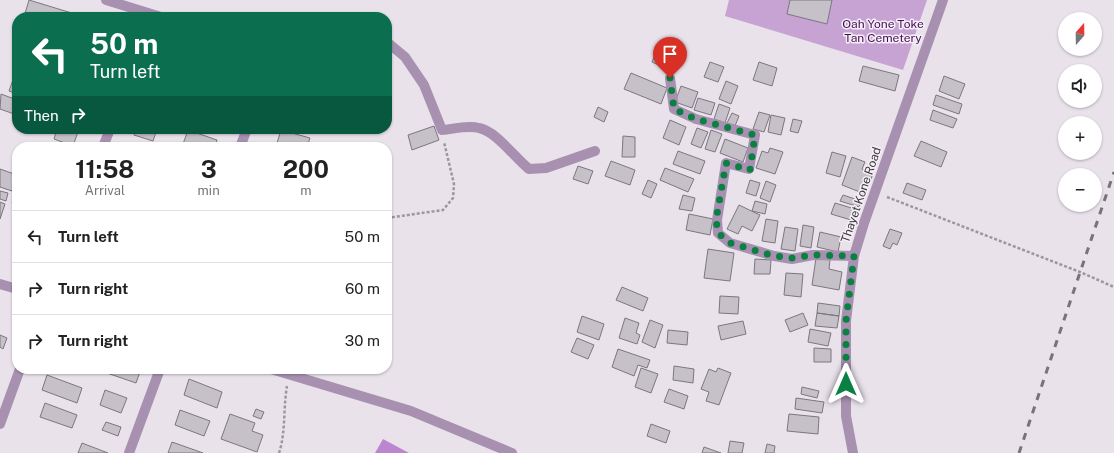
<!DOCTYPE html>
<meta charset="utf-8">
<style>
body{margin:0;font-family:"Public Sans",sans-serif;background:#f6f6f6;color:#222;height:100vh;display:flex;flex-direction:column;font-size:15px;white-space:nowrap}
*{box-sizing:border-box;margin:0}
p{font-size:13px;color:#767676}
.icon{flex:none;width:22px;height:22px;fill:none;stroke:currentColor;stroke-width:2;stroke-linecap:round;stroke-linejoin:round}
.map{position:relative;flex:1;overflow:hidden}
.panel{position:absolute;left:12px;top:142px;width:380px;height:232px;display:flex;flex-direction:column;background:#fff;border-radius:16px;box-shadow:0 1px 3px #0004}
.panel>*{flex:none}
.banner{position:absolute;left:12px;top:12px;width:380px;height:122px;border-radius:16px;box-shadow:0 1px 3px #0004;background:#0b6e4f;color:#fff;overflow:hidden}
.needle{width:26px;rotate:20deg}
.controls{position:absolute;left:1058px;top:12px;display:grid;gap:8px}
.controls a{display:grid;place-items:center;width:44px;height:44px;border-radius:50%;background:#fff;box-shadow:0 1px 3px #0004;font-size:20px}
.pin{position:absolute;display:grid;place-items:center;width:34px;height:34px;color:#fff;margin:-41px -17px;border-radius:50% 50% 50% 0;rotate:-45deg;box-shadow:0 0 4px #0007}
.pin .icon{rotate:45deg}
.me{position:absolute;width:44px;margin:-22px;rotate:0deg;stroke-linejoin:round;filter:drop-shadow(0 0 3px #0008)}
.turn{display:flex;align-items:center;gap:14px;height:84px;padding:0 12px;font-size:18px}
.turn .icon{width:52px;height:52px;stroke-width:2.5}
.turn b{display:block;font-size:28px;line-height:34px}
.then{display:flex;align-items:center;height:38px;padding:0 12px;background:#0003;gap:8px;font-size:15px}
.eta{display:flex;justify-content:space-evenly;align-items:center;height:68px;text-align:center}
.eta b{font-size:24px;font-weight:700;line-height:28px}
ul{padding:0;list-style:none}
li{display:flex;align-items:center;gap:12px;height:52px;padding:0 12px;border-top:1px solid #e0e0e0}
li div{flex:1}
li b{display:block;font-size:15px}
li em{font-style:normal}
.map>svg:first-child{display:block}
.green{fill:#c6a3d2}
.water{fill:#bc85cf}
.building{fill:#c6c0c9;stroke:#7c777f}
.lines{fill:none;stroke-linecap:round;stroke-linejoin:round}
.path{stroke:#9c979e;stroke-width:2.5;stroke-dasharray:3 2;stroke-linecap:butt}
.minor{stroke:#a890b0;stroke-width:10}
.rail{stroke:#777378;stroke-width:3;stroke-dasharray:7 7;stroke-linecap:butt}
.route{stroke:#0b8043;stroke-width:7;stroke-dasharray:0 12.6}
.labels{text-anchor:middle;dominant-baseline:central;stroke-width:3;stroke-linejoin:round;paint-order:stroke}
.park-label{font-size:12px;fill:#420e52;stroke:#f6eff8}
.street-label{font-size:12px;fill:#3c3a3d;stroke:#f6eff8}
</style>
<div class="map">
<svg width="1114" height="453" viewBox="0 0 1114 453">
<rect width="100%" height="100%" fill="#e9e2eb"/>
<path class="green" d="M729 0H927L903 70 725 16Z"/>
<path class="water" d="M383 439 409 453H375Z"/>
<path class="building" d="M29 0 75 14V17H24Z
M790 0H832L827 24 787 14Z
M659 45 672 51 665 68 652 62Z
M710 62 724 67 718 82 704 77Z
M759 62 777 68 772 86 753 80Z
M863 66 899 75 895 91 859 81Z
M16 71 17 72V94L9 91Z
M631 73 667 88 661 104 624 89Z
M944 76 965 84 959 99 939 91Z
M726 81 738 86 731 104 719 99Z
M681 86 698 92 692 108 675 102Z
M1 94 17 100V115L0 109Z
M936 95 962 104 959 114 933 105Z
M698 98 715 103 711 115 694 110Z
M719 104 730 108 725 123 714 119Z
M598 107 608 112 604 122 594 117Z
M933 110 957 119 953 128 930 120Z
M759 112 770 115 764 132 753 129Z
M732 113 739 116 735 126 727 123Z
M771 115 785 118 781 135 768 132Z
M793 119 802 121 798 133 790 131Z
M670 120 686 127 679 145 663 138Z
M434 126 439 140 412 150 408 135Z
M697 128 708 132 701 148 691 144Z
M57 129H79L73 146 54 139Z
M136 129H157L153 141 134 135Z
M188 130 217 140 215 147H192L183 144Z
M281 130 310 138 307 147H292L277 143Z
M711 130 722 134 715 152 705 149Z
M623 136 635 137V157H622Z
M725 139 748 148 743 162 720 153Z
M921 141 947 152 941 167 914 156Z
M770 148 783 152 775 174 756 168 762 151 768 153Z
M678 151 705 161 700 174 673 164Z
M832 152 846 156 840 177 826 173Z
M852 157 865 162 862 169 873 174 865 194 842 185Z
M611 161 635 170 630 185 605 176Z
M578 166 593 171 588 184 573 179Z
M665 168 694 179 688 192 660 180Z
M0 169 17 175 12 191 0 187Z
M648 180 657 184 651 198 642 194Z
M750 180 760 183 756 196 746 193Z
M766 181 776 185 770 202 760 198Z
M907 183 926 190 922 200 903 193Z
M0 191 8 193 6 201 0 199Z
M16 193 17 194V205L12 203Z
M683 195 695 198 692 211 679 209Z
M843 195 861 201 859 207 840 201Z
M755 201 767 204 765 214 752 211Z
M0 202 5 204 0 219Z
M835 203 855 209 851 220 831 214Z
M739 205 760 215 752 231 742 226 738 234 727 229Z
M689 214 713 219 710 235 686 230Z
M766 219 778 221 775 243 762 241Z
M803 225 814 227 811 248 800 246Z
M785 227 798 229 795 251 781 249Z
M890 229 902 233 897 245 893 243 890 249 883 246Z
M820 232 841 237 838 252 817 247Z
M708 249 734 253 730 281 704 278Z
M816 258 830 260 829 269 842 272 839 290 812 285Z
M755 259 771 260 770 274H754Z
M786 273 803 274 801 297 784 295Z
M622 287 648 298 643 311 616 300Z
M720 296 739 297 738 314 719 313Z
M818 303 840 306 839 316 817 313Z
M803 313 808 325 790 332 785 320Z
M817 313 839 316 837 328 815 326Z
M582 316 604 324 599 340 577 332Z
M625 318 639 323 636 333 640 335 637 344 619 338Z
M650 320 663 325 655 348 642 342Z
M743 321 746 334 721 340 718 326Z
M810 329 831 333 828 346 808 342Z
M668 330 688 332 687 345 667 343Z
M0 335 7 338 3 349 0 347Z
M577 338 594 345 588 359 571 352Z
M814 348 831 349V362H814Z
M618 349 650 360 647 368 638 365 634 376 612 367Z
M674 366 694 369 693 383 673 380Z
M641 368 658 374 651 393 635 387Z
M718 368 731 373 719 405 706 401 709 392 701 389 709 369 716 372Z
M109 369H141L136 383 107 373Z
M47 375 82 388 77 403 42 390Z
M189 379 222 392 217 408 184 395Z
M802 387 819 391 817 398 801 394Z
M669 389 688 396 684 409 664 402Z
M105 390 127 398 121 413 100 405Z
M796 398 824 402 822 413 795 409Z
M45 403 77 415 72 428 40 417Z
M256 409 264 412 261 419 253 416Z
M180 410 210 421 204 436 175 425Z
M230 414 255 423 252 431 263 435 257 452 221 439Z
M789 414 819 417 818 434 787 431Z
M106 422 121 427 118 436 102 430Z
M651 424 670 431 666 443 647 436Z
M730 441 744 443 742 453H728Z
M172 442 203 453H168Z
M82 443 108 453H78Z
M767 444 775 446 774 453H765Z
M704 447 721 453H702Z"/>
<g class="lines">
<path class="path" d="M887 197 1080 272 1114 287
M387 218 443 210 453 198 454 184 444 142
M279 453C286 432 283 409 287 386"/>
<path class="minor" d="M106 0 161 17
M387 42 405 57 424 85 442 130C454 129 467 125 479 128 496 131 515 158 529 169L546 168 595 151
M670 78 674 109 696 119 755 135 749 169 726 163 717 220 718 233 730 243 774 256 792 259 813 255 854 256
M103 147 110 129
M240 147 247 129
M0 284 17 289
M271 369 411 411 512 453
M0 424 20 369
M129 453 160 369
M853 453 846 416V321L854 256 864 223 943 0"/>
<path class="rail" d="M1019 453 1114 172"/>
</g>
<g class="lines">
<path class="route" d="M670 78 674 109 696 119 755 135 750 170 726 163 716 220 718 233 730 243 774 256 792 258 813 255 854 256 846 321V384"/>
</g>
<g class="labels">
<g class="park-label">
<text x="883" y="24">Oah Yone Toke<tspan x="883" dy="14">Tan Cemetery</tspan></text>
</g>
<g class="street-label">
<text transform="translate(861 195) rotate(-71)">Thayet Kone Road</text>
</g>
</g>
</svg>
<div class="controls">
<a><svg class="needle" viewBox="-14 -14 28 28"><path d="M0-13l5 13h-10z" fill="#e53935"/><path d="M0 13l5-13h-10z" fill="#767676"/></svg></a>
<a><svg class="icon" aria-label="sound" viewBox="0 0 24 24"><path d="M4 9h4l5-4v14l-5-4H4zM17 9q2 3 0 6"/></svg></a>
<a>+</a>
<a>−</a>
</div>
<div class="pin" style="left:670px;top:78px;background:#d93025"><svg class="icon" aria-label="arrive" viewBox="0 0 24 24"><path d="M6 21V4h12l-3 4 3 4H6"/></svg></div>
<svg class="me" style="left:846px;top:384px" viewBox="-20 -20 40 40"><path d="M0-17L14 15 0 8-14 15z" fill="#0b8043" stroke="#fff" stroke-width="4"/></svg>
<div class="banner">
<div class="turn"><svg class="icon" aria-label="left" viewBox="0 0 24 24"><path d="M17 20v-9H6M10 6l-5 5 5 5"/></svg><div><b>50 m</b>Turn left</div></div>
<div class="then">Then<svg class="icon" aria-label="right" viewBox="0 0 24 24"><path d="M7 20v-9h11M14 6l5 5-5 5"/></svg></div>
</div>
<section class="panel">
<div class="eta">
<div><b>11:58</b><p>Arrival</p></div>
<div><b>3</b><p>min</p></div>
<div><b>200</b><p>m</p></div>
</div>
<ul>
<li><svg class="icon" aria-label="left" viewBox="0 0 24 24"><path d="M17 20v-9H6M10 6l-5 5 5 5"/></svg><div><b>Turn left</b></div><em>50 m</em></li>
<li><svg class="icon" aria-label="right" viewBox="0 0 24 24"><path d="M7 20v-9h11M14 6l5 5-5 5"/></svg><div><b>Turn right</b></div><em>60 m</em></li>
<li><svg class="icon" aria-label="right" viewBox="0 0 24 24"><path d="M7 20v-9h11M14 6l5 5-5 5"/></svg><div><b>Turn right</b></div><em>30 m</em></li>
</ul>
</section>
</div>
